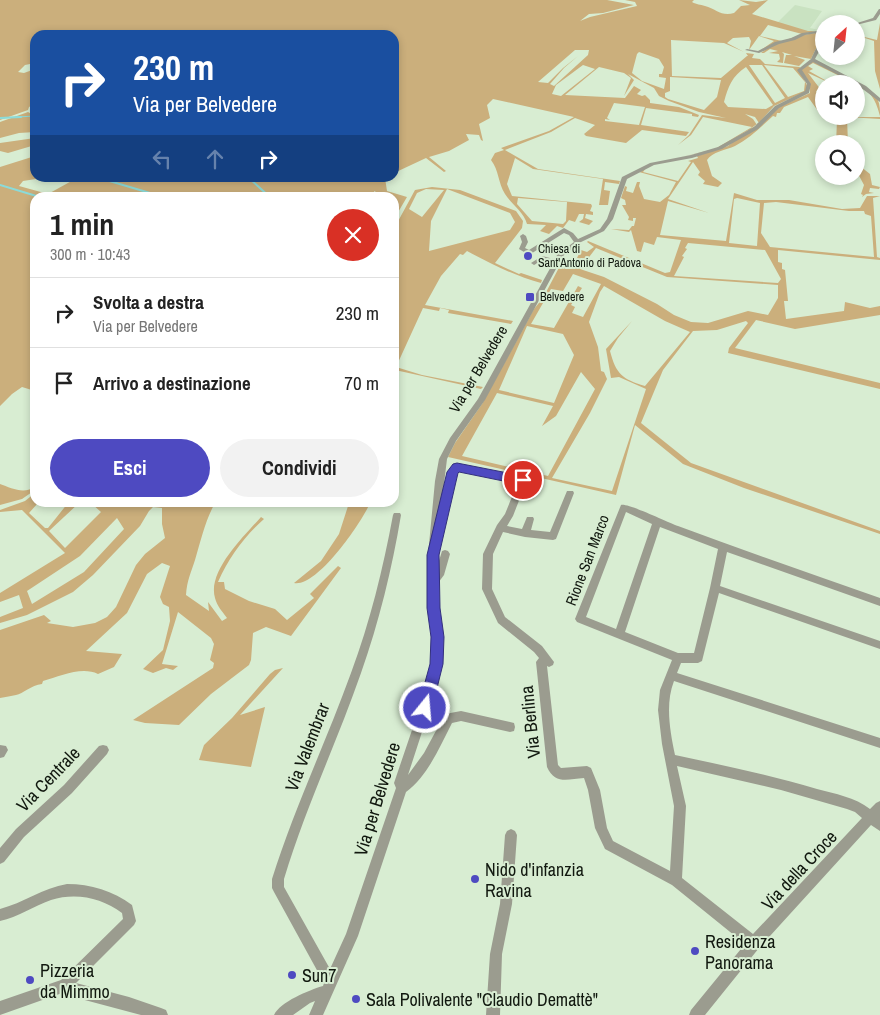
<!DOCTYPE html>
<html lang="it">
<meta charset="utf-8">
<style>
body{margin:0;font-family:"Archivo Narrow",sans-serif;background:#f2f2f2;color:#222;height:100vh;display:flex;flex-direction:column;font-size:19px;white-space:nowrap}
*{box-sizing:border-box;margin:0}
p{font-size:16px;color:#767676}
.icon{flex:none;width:28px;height:28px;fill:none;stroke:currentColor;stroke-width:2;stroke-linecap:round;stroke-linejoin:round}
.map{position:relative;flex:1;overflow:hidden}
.details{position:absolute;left:30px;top:192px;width:369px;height:315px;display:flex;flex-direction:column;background:#fff;border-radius:15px;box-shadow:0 2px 8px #0003}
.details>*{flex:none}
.banner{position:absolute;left:30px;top:30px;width:369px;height:152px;border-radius:15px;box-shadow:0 2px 8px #0003;background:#1a4fa0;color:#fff;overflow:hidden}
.needle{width:32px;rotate:27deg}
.controls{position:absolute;left:815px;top:15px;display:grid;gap:10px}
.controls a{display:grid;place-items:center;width:50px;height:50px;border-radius:50%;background:#fff;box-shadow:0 2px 8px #0003;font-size:25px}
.pin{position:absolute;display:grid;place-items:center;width:42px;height:42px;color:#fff;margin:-21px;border:2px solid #fff;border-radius:50%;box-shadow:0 1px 5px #0007}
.me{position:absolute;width:55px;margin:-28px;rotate:17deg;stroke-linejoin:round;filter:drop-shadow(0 0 4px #0008)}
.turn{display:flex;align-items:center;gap:18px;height:105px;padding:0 20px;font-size:22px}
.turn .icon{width:65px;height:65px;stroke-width:2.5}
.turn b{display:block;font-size:35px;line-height:42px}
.lanes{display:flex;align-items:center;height:48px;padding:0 20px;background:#0003;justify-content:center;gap:25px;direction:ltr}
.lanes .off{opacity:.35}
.round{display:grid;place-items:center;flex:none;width:52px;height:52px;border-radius:26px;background:#f2f2f2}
.overview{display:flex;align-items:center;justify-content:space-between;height:85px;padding:0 20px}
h1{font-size:30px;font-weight:700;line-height:38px}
.action{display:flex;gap:10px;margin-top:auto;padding:10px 20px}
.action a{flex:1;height:58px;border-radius:30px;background:#4e4ac1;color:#fff;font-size:20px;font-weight:700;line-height:58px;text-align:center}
.action a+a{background:#f2f2f2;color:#222}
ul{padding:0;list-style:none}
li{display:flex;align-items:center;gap:15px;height:70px;padding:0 20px;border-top:1px solid #e0e0e0}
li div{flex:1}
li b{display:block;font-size:19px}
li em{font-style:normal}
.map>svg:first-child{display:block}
.built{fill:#c9e2c1}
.green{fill:#cbaf7c;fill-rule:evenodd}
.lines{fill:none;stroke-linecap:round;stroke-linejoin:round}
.stream-far1{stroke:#8bdbd9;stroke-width:1}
.stream{stroke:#8bdbd9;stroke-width:2}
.minor{fill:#9b9c8f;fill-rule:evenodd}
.route{fill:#4e4ac1;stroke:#33307d}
.poi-dot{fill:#4e4ac1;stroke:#d8edd2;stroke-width:2}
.labels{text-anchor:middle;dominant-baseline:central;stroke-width:4;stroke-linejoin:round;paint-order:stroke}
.far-poi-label{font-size:12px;fill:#11180f;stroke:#d8edd2;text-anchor:start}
.street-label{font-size:15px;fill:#11180f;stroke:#d8edd2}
.near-street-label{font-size:18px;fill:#11180f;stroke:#d8edd2}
.near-poi-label{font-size:18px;fill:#11180f;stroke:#d8edd2;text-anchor:start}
</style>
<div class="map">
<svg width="880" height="1015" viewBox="0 0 880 1015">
<rect width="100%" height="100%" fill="#d8edd2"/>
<path class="built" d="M795 5 822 11 810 28 819 30 807 33 777 23Z"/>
<path class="green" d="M0 0H607L634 5 603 13 589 14 580 21 590 17 637 6 635 2 625 0H694L692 2C697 5 700 4 705 6 716 9 722 17 734 13L741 6 750 5 739 0 756 2 768 0 752 14 808 31H816L802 34 768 25 760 36 782 41 758 52 774 41 759 36 749 50 751 41 749 37 733 38 727 43 744 52 724 43 671 40 672 76 721 78 747 56H748L746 53 754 54 752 58 760 59 765 64 800 67 799 70 808 87 807 91 774 106 759 123 755 117 745 114 753 119 757 125 717 149 681 157 715 149 752 127 703 117 691 135 678 145 689 135 702 115 726 118 699 112 669 101 659 96 654 88 628 74 634 80 624 96 631 78 624 73 599 67 565 95 625 98 634 86 641 90 637 94 642 96 645 95 650 100V103L679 107 699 115 698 117 692 116V114L646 108 641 125 689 132 686 136 642 130 626 143 586 136 584 134 595 125 575 118 551 132 505 150 538 169 620 181 619 184 605 182 604 190 610 191 608 205H599L603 179 533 169 515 158 507 184 512 196 591 204 592 206 590 211 593 212V215L586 214 585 218 593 221 589 225 579 222 583 219 584 214H579L575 222 569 220 563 228 557 226 549 234 540 231 546 225 527 224C524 212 511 204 505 194 498 183 499 170 491 160L495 153 504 150 501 148 549 131 574 117 493 99 487 105 490 118 479 124 483 141 481 140 479 135 466 134 469 140 449 151 429 157 446 171 444 172 426 158 394 173V51L396 49H394V35H35V63L25 65 18 72 24 73 35 69V104L29 107 28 110 0 120ZM575 50H589L588 55 554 86 550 84 564 68 578 56 563 68 548 83 538 82ZM639 52 659 59 664 67 662 74H659V77L666 78 664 89 642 81 632 73 637 54ZM583 65 595 69 561 96 552 94 556 85ZM749 65H762L785 98 775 103ZM764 65 793 68 805 82 804 91 788 97ZM746 67 773 105 766 109 728 107 724 102C728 87 732 76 746 67ZM670 77 721 80 717 97 704 110 668 99 665 97V93L670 91ZM614 103 645 107 639 125 605 121V119L610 120 607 118ZM518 198 567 202 566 221 563 224 532 221 517 204Z
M880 23V89L875 71 874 41 856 35 877 40Z
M824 32 811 59 794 56 805 60 799 66 784 63 786 55H792L782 52 784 54 783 63 777 62 780 59 779 54 769 53 778 51 770 49 764 53H761C778 40 802 34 824 32Z
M812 61C830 70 867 84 878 100 880 105 880 111 880 116 877 104 871 87 856 88L859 87 856 84 813 63 808 66 813 69 809 71 832 84 808 73 821 90 816 91 824 105V116H856V114L858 117H880V119L847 117 848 144H836L837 120 823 118 808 97 784 107 780 113H777L776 117 773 116C761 127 750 138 735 146 726 150 712 152 707 160L712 176 722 183 718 187 703 184 705 181 698 175 700 172 693 162 668 199 709 213 668 201 660 235 726 241 734 193 757 200H789L842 209 860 208 867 196H880L873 198 877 257 880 258V260L778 250V262L782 263V269L785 270 788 301H784L786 319 844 311 845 302 870 308 880 306V315L795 329 756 320 735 348 880 383V389L728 353 729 348 748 323 746 321 717 330 693 331 663 370 641 423 691 463 880 531V534L744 488 683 464 635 425 616 495 448 457 455 443 482 404 534 309 543 298 563 260 561 268 564 269 567 260 575 262 581 250 587 252 594 247 587 242 588 241 665 273 670 272 681 240 657 237 654 245 644 242 641 252 637 251 631 230 629 232 611 229 629 230 632 226H634L636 218H633V221L628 220 629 217 622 205H626L625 200 621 198 625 186 627 187 626 191 633 193 637 182H640L639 186 644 199 660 202 669 195 676 182 639 172 646 168 643 172 678 181 691 162 688 161 698 158 697 156 728 146 779 107 810 93V83L801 70ZM737 198 760 203 757 246 729 243 734 199ZM776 202 849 211H864L865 214 871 216 874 257 770 247 761 233 764 203ZM688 243 765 250 781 279 778 283 674 276 684 257 682 256 687 249 685 248ZM596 248 667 277 778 285V298L768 315 748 311 708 323 691 322 674 315 657 304 604 277 580 269ZM573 274 601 284 583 317 572 313 575 307 571 305 582 288 578 286 554 328 531 324 551 289 563 291ZM604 286 665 321 690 332 645 386C622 379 616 374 610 351L618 338 632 321 606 349 611 378 619 377 646 389 612 491 552 478 590 413 607 379 604 372 601 371 598 347 589 322 600 292ZM527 326 563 334 574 355 554 403 499 390ZM581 372 595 389 548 476 462 456 497 393 553 406 542 426 556 416Z
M28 112 35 116V132L19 133 0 138V122Z
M35 138V145L8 153 0 151V143Z
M35 156V178H42L23 181 19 186 48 194 77 178 82 181 103 178H385L387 191 407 197 394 219V198L380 197 378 193 374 191V198H35V391L22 387 12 394 0 406V167Z
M856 163 870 174 872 185 880 187 879 189 870 188 869 192 874 193 866 194 862 197 863 195 861 194 864 185 856 170Z
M432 187 460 190 516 211 523 221 522 228 495 263 519 274 521 273 542 280 541 283C515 276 491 264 467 251L463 255 460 254 441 276 425 305 513 321 511 324 448 313 449 310 440 308 439 311 423 308 396 367 422 375 483 387 481 389 395 370 394 372V224L396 225 415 190ZM426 189 444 190 422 217 409 209 417 193ZM447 189 510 213 515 222 510 230 429 251 431 221Z
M0 484C11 488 25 495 35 486V490L22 499 0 505Z
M35 493V502L38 503 29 513 45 528H48L68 503H79L49 531 65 548 101 512 91 503H215C205 521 201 540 195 560 191 573 187 580 186 595L209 611 208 602 222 621 227 618C222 611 217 606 215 598 207 571 245 535 261 517L264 519C244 537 229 557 218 582H224L225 589 249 601 275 609 287 620 314 598 310 594 338 566 341 568 291 636 266 627 253 633 251 660 249 665 211 694 179 725 145 723 133 720 213 668 214 663 210 660 214 644 211 638 178 612 162 664 178 666 173 670 166 668 153 673 143 669 163 650 170 621 169 607 163 604 160 597 170 566 162 563 147 574 127 613 86 651 122 654 114 667 98 674C82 666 60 676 43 681L42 684C31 685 23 694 16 695 11 696 6 697 0 698V630L44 615 51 621 47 623 73 627 95 623 107 617 116 607 136 565 145 554 165 538 162 524V508L153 507 149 511 140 526 93 575 73 592 27 615 0 623V617L23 608 19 595 0 602V593L65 553 22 510 0 512V510L25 501ZM117 518 124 529 84 572 32 604 27 591 80 556Z
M349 503H370C362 522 317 588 294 583L321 561 339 534Z
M283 668 240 715 265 707 251 767 199 760 204 745 232 718 270 674 275 670Z"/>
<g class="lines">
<path class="stream-far1" d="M0 118 35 116"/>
<path class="stream" d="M0 118 21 117
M249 178 271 198
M106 180 167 198
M0 185 43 198"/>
<path class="minor" d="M879 9H880V14L876 20 856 25V24H854L873 18Z
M824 30V32L805 35 795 40 779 44 759 53 745 50 747 49 758 51 775 42 791 38 802 33Z
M822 36H824V42L815 59 866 86 880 98V102L856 84 813 62 802 70 811 84 809 93 779 108 758 129 722 149 692 158 654 165 627 179 613 219 604 231 579 243 563 256 485 400 456 441 447 459 442 500C445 488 446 470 457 464L523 477 527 480 513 516 507 526 522 529 527 517H533L534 519 531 530 550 532 567 491H573L574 493 556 539 553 540 525 537 503 532 493 554 492 589 505 617 542 646 554 662 553 665 549 667 547 666 558 765 561 768 587 766 591 768 600 790 607 828 613 841 670 871 674 806 662 744 658 710 660 690 672 660 577 622 575 619 621 505C628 503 667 522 678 526 745 551 812 574 880 598V606L727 552 720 586 880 641V649L719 593 702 661 698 663H681L677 673 880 738V748L674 681C665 704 670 731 675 755 722 765 770 775 817 789 835 794 855 797 870 809L876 803 880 801V831L871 825 759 948 705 1015H689L691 1010 745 944 672 885 605 849 595 828 588 790 584 778C568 779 555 785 547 767L536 662 539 658 534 652 498 623 482 589 483 554 497 525 505 514 518 482 459 470 457 473 443 529 442 532H439L438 564 442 551 445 550 448 551 450 554 444 575 438 583V608L442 637 441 664 437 686 408 775 424 753 445 714 461 711 510 722 514 723 515 727 514 731 510 732 461 721 452 723C440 746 428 776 406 792L358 936 323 1015H309L315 1001 310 1003 293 1015H274C280 1002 309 990 323 986L324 983 274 892 272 888V879C294 809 326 742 351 673 370 622 383 569 393 515L394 513H400L401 515C392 569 379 622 361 673 337 742 305 809 284 879V887L330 969 346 934 396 788 394 783 427 686 431 664 432 637 428 608V555L435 481 439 459 450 438 478 399 553 263 543 260 534 265 531 263 542 256 554 259 558 254 574 242 569 235 564 233 529 255 519 249 522 242 520 236 523 234 526 236 528 242 525 248 529 250 564 228 573 233 578 239 600 229 607 219 622 177 650 163 691 155 718 147 754 127 775 106 805 91 807 84 797 70 811 59ZM626 512 652 524 616 629 586 617ZM660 527 718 549 710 588 694 653H678L625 632ZM677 766 781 790 847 809 855 812 862 818 753 934 682 878 686 806Z
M0 745 6 746 8 750 4 757 0 758Z
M103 745 107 746 109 750 107 754 72 793 24 837 4 862 0 864V848L16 829 64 785 99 746Z
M511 829 515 831 517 835 512 904 502 954 500 1015H486L490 954 500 904 505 835 507 831Z
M67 884C91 884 113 891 132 905L136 921 134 925 76 983 129 997 161 1008 166 1010 168 1015H141L81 999 65 992 0 1015V1001L61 980 123 919 122 913C102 898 76 892 51 900 34 906 18 917 0 921V909C23 903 43 888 67 884Z"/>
</g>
<path class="route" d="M457 463 523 476 529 480 523 485 459 472 458 473 439 555 440 608 444 637 443 664 432 708 430 713 425 715 420 713 418 708 430 664 431 637 427 608V555L447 472 453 464Z"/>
<g class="poi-dot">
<circle cx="528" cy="256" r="5"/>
<rect x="525" y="292" width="10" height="10" rx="2.5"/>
<circle cx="475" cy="879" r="5"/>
<circle cx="695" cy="951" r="5"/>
<circle cx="292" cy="975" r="5"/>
<circle cx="30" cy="980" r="5"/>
<circle cx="356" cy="999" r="5"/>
</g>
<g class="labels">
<g class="far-poi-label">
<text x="538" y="249">Chiesa di<tspan x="538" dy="14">Sant'Antonio di Padova</tspan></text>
<text x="540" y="297">Belvedere</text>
</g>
<g class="street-label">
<text transform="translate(478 369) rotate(-59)">Via per Belvedere</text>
<text transform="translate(587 560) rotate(-69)">Rione San Marco</text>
</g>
<g class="near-street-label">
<text transform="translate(530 722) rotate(-96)">Via Berlina</text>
<text transform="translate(307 747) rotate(-69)">Via Valembrar</text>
<text transform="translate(48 779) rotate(-46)">Via Centrale</text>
<text transform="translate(377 799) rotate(-73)">Via per Belvedere</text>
<text transform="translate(799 870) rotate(-47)">Via della Croce</text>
</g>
<g class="near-poi-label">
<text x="485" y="869">Nido d'infanzia<tspan x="485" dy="21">Ravina</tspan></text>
<text x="705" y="941">Residenza<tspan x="705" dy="21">Panorama</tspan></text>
<text x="40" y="970">Pizzeria<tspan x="40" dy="21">da Mimmo</tspan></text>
<text x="302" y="975">Sun7</text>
<text x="366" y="999">Sala Polivalente "Claudio Demattè"</text>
</g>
</g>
</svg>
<div class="controls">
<a><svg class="needle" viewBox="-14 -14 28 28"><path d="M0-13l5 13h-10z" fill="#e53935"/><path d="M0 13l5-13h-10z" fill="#767676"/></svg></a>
<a><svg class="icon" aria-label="sound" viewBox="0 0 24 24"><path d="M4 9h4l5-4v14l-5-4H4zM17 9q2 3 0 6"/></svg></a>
<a><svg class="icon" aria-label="search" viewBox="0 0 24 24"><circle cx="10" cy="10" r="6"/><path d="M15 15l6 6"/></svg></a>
</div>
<div class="pin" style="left:523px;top:480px;background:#d93025"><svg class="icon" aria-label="arrive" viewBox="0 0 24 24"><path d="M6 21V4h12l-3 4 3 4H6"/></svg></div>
<svg class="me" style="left:425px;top:708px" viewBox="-20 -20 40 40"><circle r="17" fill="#4e4ac1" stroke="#fff" stroke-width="3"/><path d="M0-11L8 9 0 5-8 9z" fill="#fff"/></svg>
<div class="banner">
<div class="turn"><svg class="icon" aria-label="right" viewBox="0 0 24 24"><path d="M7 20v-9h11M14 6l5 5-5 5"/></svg><div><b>230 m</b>Via per Belvedere</div></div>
<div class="lanes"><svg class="icon off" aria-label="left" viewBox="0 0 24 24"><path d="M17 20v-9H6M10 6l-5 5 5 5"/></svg><svg class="icon off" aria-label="ahead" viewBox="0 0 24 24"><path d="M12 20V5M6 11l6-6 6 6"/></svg><svg class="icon" aria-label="right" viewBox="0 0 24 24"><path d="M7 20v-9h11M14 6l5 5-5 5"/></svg></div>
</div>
<section class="details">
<div class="overview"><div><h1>1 min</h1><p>300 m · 10:43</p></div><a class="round" style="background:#d93025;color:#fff"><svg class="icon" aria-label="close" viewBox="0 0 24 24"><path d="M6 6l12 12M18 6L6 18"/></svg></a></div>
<ul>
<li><svg class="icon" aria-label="right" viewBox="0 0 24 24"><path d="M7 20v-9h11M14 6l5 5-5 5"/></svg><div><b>Svolta a destra</b><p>Via per Belvedere</p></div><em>230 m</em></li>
<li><svg class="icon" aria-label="arrive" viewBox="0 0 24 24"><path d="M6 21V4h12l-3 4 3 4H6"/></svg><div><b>Arrivo a destinazione</b></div><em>70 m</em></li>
</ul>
<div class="action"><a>Esci</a><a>Condividi</a></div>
</section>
</div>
